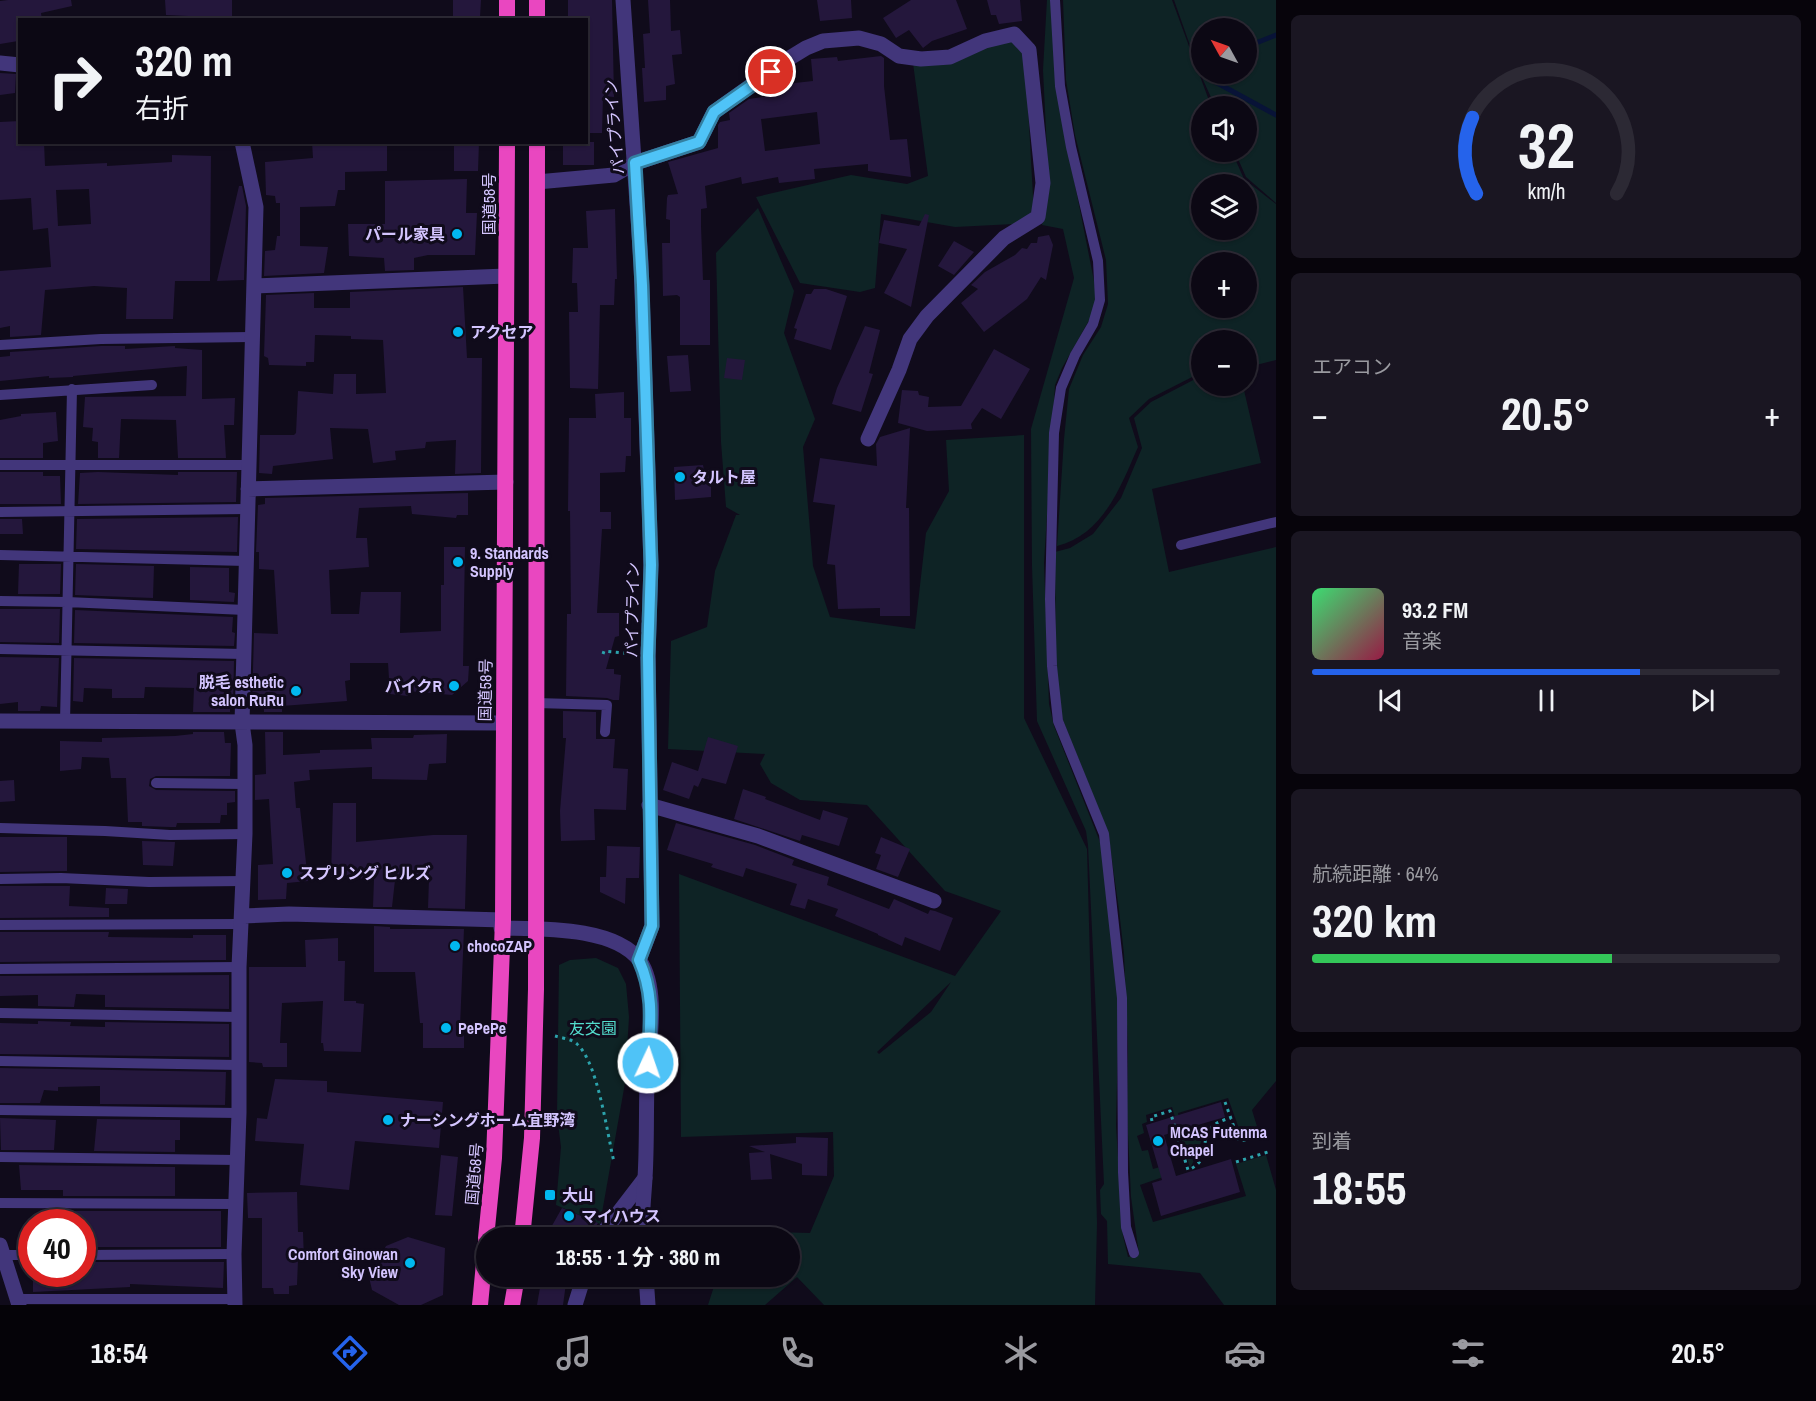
<!DOCTYPE html>
<html lang="ja">
<meta charset="utf-8">
<style>
body{margin:0;font-family:"Archivo Narrow","Noto Sans JP",sans-serif;background:#1a1622;color:#f1f3f6;height:100vh;display:flex;flex-direction:column;font-size:22px;white-space:nowrap}
*{box-sizing:border-box;margin:0}
p{font-size:20px;color:#9a9aa0}
.icon{flex:none;width:33px;height:33px;fill:none;stroke:currentColor;stroke-width:2;stroke-linecap:round;stroke-linejoin:round}
.map{position:relative;flex:1;overflow:hidden}
.panel{display:flex;flex-direction:column;gap:15px;padding:15px;background:#07040b;width:540px}
.panel>*{flex:none}
.guide{position:absolute;left:18px;top:18px;width:570px;height:126px;border-radius:0px;box-shadow:0 2px 4px #0004,0 0 0 2px #2c2934;background:#0c0814;color:#f1f3f6;overflow:hidden}
.needle{width:39px;rotate:310deg}
.fabs{position:absolute;left:1191px;top:18px;display:grid;gap:12px}
.fabs a{display:grid;place-items:center;width:66px;height:66px;border-radius:50%;background:#0c0814;box-shadow:0 2px 4px #0004,0 0 0 2px #2c2934;font-size:30px}
.speed{position:absolute;left:18px;top:1209px;display:flex;gap:12px;font-size:30px;font-weight:700;text-align:center}
.speed>*{display:grid;place-content:center;width:78px;height:78px;border-radius:50%;background:#0c0814;box-shadow:0 2px 4px #0004,0 0 0 2px #2c2934;line-height:1}
.speed .limit{border:9px solid #d22;background:#fff;color:#111}
.pin{position:absolute;display:grid;place-items:center;width:51px;height:51px;color:#fff;margin:-26px;border:3px solid #fff;border-radius:50%;box-shadow:0 2px 6px #0007}
.me{position:absolute;width:66px;margin:-33px;rotate:3deg;stroke-linejoin:round;filter:drop-shadow(0 0 4px #0008)}
.turn{display:flex;align-items:center;gap:21px;height:126px;padding:0 18px;font-size:27px}
.turn .icon{width:78px;height:78px;stroke-width:2.5}
.turn b{display:block;font-size:42px;line-height:51px}
.big{font-size:45px;font-weight:700;line-height:1.1}
.panel .tile{flex:1;display:flex;flex-direction:column;justify-content:center;gap:9px;min-width:0;padding:0 21px;border-radius:9px;background:#1a1622}
.panel .dial{align-items:center;gap:0}
.dial svg{height:156px;overflow:visible;fill:none;stroke:#2c2934;stroke-width:7;stroke-linecap:round;text-anchor:middle}
.dial text{fill:#f1f3f6;stroke:none}
.song{display:flex;align-items:center;gap:18px}
.cover{width:72px;height:72px;border-radius:9px;background:linear-gradient(135deg,hsl(140 70% 55%),hsl(340 70% 35%))}
.played{height:6px;border-radius:3px;background:linear-gradient(90deg,#2563eb 70%,#2c2934 70%)}
.keys{display:flex;justify-content:space-around;direction:ltr}
.heat{display:flex;justify-content:space-between;align-items:center;font-size:33px;direction:ltr}
.charge{height:9px;border-radius:4px;background:linear-gradient(90deg,#34c759 64%,#2c2934 0)}
.trip{position:absolute;left:476px;top:1227px;width:324px;height:60px;border-radius:30px;background:#0c0814;box-shadow:0 2px 4px #0004,0 0 0 2px #2c2934;font-weight:700;line-height:60px;text-align:center}
.tabs{display:flex;height:96px;justify-content:space-around;align-items:center;background:#050308;color:#9a9aa0}
.tabs .icon{width:42px;height:42px}
.tabs .active{color:#2563eb}
.tabs b{font-size:27px;color:#f1f3f6}
main{display:flex;flex:1;min-height:0}
.map>svg:first-child{display:block}
.green{fill:#0e2325;fill-rule:evenodd}
.lines{fill:none;stroke-linecap:round;stroke-linejoin:round}
.stream{stroke:#081337;stroke-width:5}
.building{fill:#24173c;fill-rule:evenodd}
.path{stroke:#2ca3ac;stroke-width:3;stroke-dasharray:3 4.5;stroke-linecap:butt}
.service{stroke:#42367b;stroke-width:10}
.minor{stroke:#42367b;stroke-width:15}
.tertiary{stroke:#42367b;stroke-width:15}
.trunk{stroke:#e947c0;stroke-width:16}
.route-casing{stroke:#337fa1;stroke-width:15}
.route{stroke:#4fc3f7;stroke-width:10}
.poi-dot{fill:#01b8ef;stroke:#100b1b;stroke-width:2}
.labels{text-anchor:middle;dominant-baseline:central;stroke-width:6;stroke-linejoin:round;paint-order:stroke}
.street-label{font-size:16px;fill:#d4c5ff;stroke:#100b1b}
.poi-label{font-size:16px;font-weight:bold;fill:#d4c5ff;stroke:#100b1b;text-anchor:start}
.park-label{font-size:16px;fill:#53ddcd;stroke:#100b1b}
</style>
<main>
<div class="map">
<svg width="1276" height="1305" viewBox="0 0 1276 1305">
<rect width="100%" height="100%" fill="#100b1b"/>
<path class="green" d="M1047,0H1052L1062,119L1096,291V308L1062,368L1055,385L1044,563L1049,704L1054,726L1102,847L1119,996L1116,1126L1123,1236L1128,1257L1139,1254L1131,1197L1127,1113L1128,1048L1124,954L1119,910L1108,832L1062,718L1056,680L1055,552L1070,548L1093,534L1121,498L1142,448L1134,418L1151,402L1201,376L1202,386H1243L1261,463L1152,489L1169,572L1276,547V1081L1252,1110L1259,1133L1242,1137L1228,1098L1178,1113L1184,1136L1205,1129L1197,1155L1190,1168L1172,1107L1146,1115L1147,1122L1142,1124L1144,1133L1137,1136L1142,1151L1148,1150L1153,1169L1160,1167L1163,1177L1140,1185L1153,1222L1246,1196L1236,1164L1266,1155L1276,1190V1305H1224L1200,1273L1108,1264L1107,1221L1101,1214L1100,1190L1104,1184L1088,845L1086,831L1037,721L1032,566L1031,429L1074,278L1063,229L1042,225L1049,191L1043,70Z
M1063,0H1172L1211,106H1202V152H1232L1244,179L1276,204V360L1256,365L1247,363L1246,340H1202L1201,365L1198,374L1149,399L1129,418L1138,447C1121,486 1103,535 1057,546L1064,439L1069,389L1083,355L1101,327L1108,304L1106,260L1075,135L1066,80ZM1246,184V230H1202V184ZM1246,262V308H1202V262Z
M1174,0H1276V203L1246,177L1235,152H1246V106H1215L1199,71ZM1246,28V74H1202V28Z
M1012,38L1025,52L1034,214L1014,224L955,227L881,214L875,288L860,292L800,283L756,197L851,175L907,184L928,176L913,63Z
M758,208L794,291L784,333L815,419L803,447L813,566L830,617L915,629L926,533L949,491L946,440L1024,435V718L1087,849L1097,1223L1095,1305H824L797,1277L765,1305H708L717,1277L789,1276V1238L729,1237L731,1231L810,1233L834,1176L833,1132L681,1137L679,874L955,976L1001,911L945,891L867,805L800,800L771,783L760,764L765,754L668,749L671,641L707,627L715,571L736,515H740L726,507L721,442L716,253ZM951,982L931,1012L879,1054L877,1052Z
M596,958L618,968L626,984L629,1017L625,1083L600,1224L556,1205L561,1147L557,1116L559,965L570,960Z"/>
<g class="lines">
<path class="stream" d="M1246,47L1276,35
M1210,79L1276,115"/>
</g>
<path class="building" d="M8,0H71L72,6L41,13L42,20H20V33H16L18,41L0,44V1Z
M165,0H232V18L166,15Z
M453,0H481L480,17H453Z
M568,0H612L614,97L603,96L602,133H586V20H568Z
M648,0H670L671,31L680,30L682,54L672,55L675,84L666,86V100L644,102L642,68H645L643,34L650,33Z
M817,0H851L852,18L820,21Z
M911,0H956L967,29L932,41L923,48L909,30L896,38L883,18Z
M987,0H1020L1022,21L999,24L996,15H991Z
M881,56L884,58V86L890,140L907,139L911,177L868,171V164L814,169L815,179L779,183L778,177L742,184L741,177L705,186L707,208L701,209V226L703,280H710V345H680V297L677,295L663,296L662,243H670V220L666,219L667,198L668,195L678,194L668,162L718,148V125L720,122L730,120L729,113L749,99L768,96L767,86L813,81L811,59L837,57L838,61ZM817,112L820,144L765,151L761,119Z
M0,73L16,74L15,93L0,95Z
M20,121V142H44L45,166L107,163V166L172,162V155L211,156L210,281H175L173,319H126L127,288L94,286L45,290L41,335L10,337V326L0,328V271L51,267L48,228L33,230L31,198L0,200V122ZM89,189L91,224L58,226L56,190Z
M312,142H387V171L345,172V190H338L335,206L300,207V246L328,247L324,273L264,276L265,251L275,250L277,236H280V203H276L275,196L266,195L265,162L313,158Z
M454,142H479L478,171H454Z
M563,142H594V165H563Z
M467,179L466,213H477L475,255H428L414,258V270L385,271L384,258L349,256L348,224H385V181Z
M239,186H242L246,206L244,280L217,281Z
M615,209L617,279H615L614,305H600L598,389L570,388L569,312H578L577,283H572L573,248H588L586,211Z
M925,214L929,215L911,307L884,293L907,249L879,243L884,220L919,226Z
M1049,235L1053,245L1046,280L1041,277L1027,299L984,332L961,303L978,289L971,285L985,272L1015,255L1022,248L1027,249L1031,243H1037L1038,237Z
M954,241L974,252L954,275L938,266Z
M463,287L467,358H482L481,473L455,474L456,440L426,442L425,448L395,451L396,460L373,463L368,429L330,428L333,459L273,466L272,474L259,473L260,435H294L296,433L298,391L333,394L334,374H356V394L386,393L383,340L351,339V336L315,335L314,362H306V366L269,365L268,358L264,356L266,295L314,293V308H350V292Z
M814,289H826L847,296L831,350L794,339L797,329L794,328L806,294H811Z
M865,326L880,330L869,373L873,374L861,412L832,404L837,388Z
M101,346H125V349L175,346V348L202,350V399L235,398L234,425H224L226,458H178L176,420L121,419L119,458H98V442L92,441L93,428L83,427L85,397L186,396L187,366L73,376V377L49,378V376L0,381V357L10,356V352Z
M994,349L1030,369L1001,419L982,408L971,424L972,429L927,431L898,423L902,390L918,391L919,395L929,397L928,407L961,406Z
M688,355L691,391L670,392L667,356Z
M727,358L745,360L742,380L724,378Z
M624,392V418H631V456H626L625,472L600,473V512H611V529H602L597,613H619V636L615,637L606,669H614V674L621,675L619,700H613L607,698L566,696L567,614H571L570,511H568L569,418H596L595,394Z
M56,412L58,441L43,443V458H0V420L21,416V414Z
M910,428L906,508H909L910,616H880V608L838,609L835,565L827,564L835,505L813,502L820,458L877,466L876,444L880,437Z
M703,465L704,470H711V497L675,500L674,467Z
M0,472H43V476H60L61,504H0Z
M98,472L178,475V472H237L236,502L78,504L80,473Z
M468,493V515H457L456,518L412,514L411,506L359,508L356,538H367L369,567L329,570L331,614H359L361,592H401L400,633L441,631V585H444V547H465L463,666H469L468,681L452,695L408,691V696L390,694L388,663H350V680L345,681L347,701L282,706V712H264V706H252L254,633L278,634L274,570L259,569V552H256L258,505L265,504V498Z
M238,517L237,552L76,549L77,519Z
M0,519H22L23,534H0Z
M19,564H61L60,594H18Z
M76,564L154,566L153,598L75,595Z
M190,567L229,568V592L235,593L234,602L190,600Z
M0,609H60L59,643L0,642Z
M75,610L233,617L232,632L235,633L234,646L74,643Z
M0,657L59,658L57,707L41,706L40,711H18V702L0,704Z
M74,658L234,661L233,706H230V712H193L194,688L145,687L144,698H112V689L84,688L83,702L73,701Z
M563,711L596,712V739H615L613,768L628,769L626,810L594,809L595,840L561,841L560,811L566,738H563Z
M193,732H224L225,743H231L230,776H156L150,779L149,786L156,790L235,791V802L227,803V815H221L220,823H177L176,827H170L142,826V822H128L126,778H111L109,758L82,757L81,769L60,771V741L102,742V738L175,736L193,734Z
M265,732H283V755L320,753V750L372,749L371,738H413L414,735L447,734L446,763L429,764L427,780L372,779V767L309,770L310,780L294,782L296,808H300L308,881L287,883L286,899L258,900V865L273,864L269,799L255,800V775L266,774Z
M708,737L738,746L726,784L702,778L698,787L694,785L689,799L663,790L672,762L698,771Z
M14,780L15,801L0,802V781Z
M743,789L766,797L765,799L820,820L823,810L848,818L839,846L802,835L800,841L734,819Z
M333,803H356V842L433,835H467L465,909L428,908L429,879L395,880L392,907H373L374,879L331,877Z
M676,823L755,845L794,860L792,865L829,877L827,885L889,909L894,899L928,914L930,910L935,911L953,918L940,951L905,937L902,946L878,935V934L835,916L838,909L808,899L805,909L790,905L797,884L746,868L743,877L711,867L713,864L667,850Z
M0,837H67V871L0,872Z
M881,837L910,849L898,877L876,869L881,855L875,853Z
M142,841L175,842L173,866L143,865Z
M607,846L640,847L639,878H626L625,904L600,892V877H606Z
M0,886H70L69,906L109,908V917L0,918Z
M106,888L128,889L127,904H105Z
M374,926L390,927V929H464L460,1027H464V1048H423V1023H420L415,972H374Z
M0,932H109L108,937L193,938V935H226V960L0,962Z
M338,938V961H345L344,1001H356V1003L364,1004L361,1052L324,1051L323,1043H321L323,1001L282,1003L280,1043H287V1067H263L262,1063L249,1062V967H306L305,940Z
M229,975V1009L105,1007V995L76,994L74,1007L38,1006V995L0,996V976Z
M38,1021L71,1022L70,1026L105,1027V1022L229,1024V1057L0,1054V1023L38,1024Z
M0,1068L226,1072L225,1105L100,1104V1086L58,1087V1091L44,1090L40,1103H0Z
M275,1079L327,1081V1092L443,1102L439,1148L355,1141L349,1190L300,1185L304,1144L255,1141L257,1118L267,1119Z
M1221,1102L1225,1117L1164,1135L1176,1176L1231,1159L1240,1192L1161,1216L1152,1183L1162,1180L1146,1125Z
M0,1118L56,1120L54,1150H1Z
M97,1119L180,1120V1140H175V1152L94,1151Z
M796,1137L828,1138L827,1176L802,1175V1164L770,1154L772,1179L751,1180L749,1153L765,1152L749,1146L796,1143Z
M441,1155L458,1157L452,1216L435,1215Z
M19,1165L175,1167V1196H63V1190H21Z
M297,1192L298,1232H303L304,1260H298L297,1285L289,1286V1294H274L273,1288H262V1218H248L247,1193Z
M562,1208L598,1223L589,1238H545Z
M62,1211H221V1247H82V1222H62Z
M408,1237L445,1248L443,1295L421,1305H399L372,1290L369,1277L386,1246Z
M82,1262H224L223,1288L130,1284V1287L33,1292V1274H82Z
M542,1276H567L563,1305H537Z"/>
<g class="lines">
<path class="path" d="M603,654L604,651L632,654
M555,1036C562,1038 572,1039 577,1044C598,1063 607,1133 614,1162
M1225,1102L1239,1141L1263,1136
M1152,1121L1151,1117L1170,1111L1188,1170C1214,1160 1196,1135 1217,1123C1221,1121 1226,1119 1231,1118
M1236,1162L1268,1152"/>
<path class="service" d="M1055,0L1060,86L1071,147L1098,261L1100,300L1093,324L1075,355L1061,388L1054,433L1050,599L1052,666L1058,721L1104,834L1122,998L1123,1172L1126,1227L1134,1253
M0,345L101,339L251,337
M0,395L152,385
M0,465H248
M0,512L247,509
M1181,545L1276,522
M0,555L246,561
M0,601L67,602L245,610
M0,649L244,654
M536,703L607,705L605,732
M65,722L72,389
M156,783L245,784
M0,828L105,831L170,835L245,834
M0,879L61,878L149,882L244,881
M0,925L241,924
M0,969L239,967
M0,1013L239,1017
M0,1061L238,1065
M0,1110L239,1113
M0,1157L237,1160
M0,1203L236,1204
M3,1255H32
M82,1255L234,1254
M17,1299H235"/>
<path class="minor" d="M623,0L641,262L647,444L651,565L648,655L652,926L639,960
M0,63L20,65
M537,182L614,175L635,163L699,142L714,112L788,59L806,48L823,41L859,38L881,44L899,56L921,59L950,57L985,41L1014,34L1029,50L1043,183L1038,217L1004,238L927,316L910,339L899,370L868,439
M254,286L506,276
M248,489L506,482
M0,721L503,723
M649,805L758,836L934,901
M242,916L289,914L503,920
M599,1238L645,1178
M0,1245L19,1305
M235,1305L234,1254L239,1113V967L245,834V745L242,723L256,207L242,142
M575,1305L584,1276"/>
<path class="tertiary" d="M501,928C539,929 615,926 640,961C660,990 648,1048 647,1082C646,1114 647,1146 645,1178C644,1198 641,1218 643,1238
M646,1276L648,1305"/>
<path class="trunk" d="M507,20V0
M537,20V0
M486,1238L494,1158L503,920L507,142
M522,1238L532,1138L536,989L537,142
M480,1305L486,1242
M512,1305L517,1276"/>
</g>
<g class="lines">
<g class="route-casing">
<path id="route" d="M648,1063C650,1025 655,996 639,960L652,926L648,656L651,565L642,285L635,163L699,142L714,112L771,72"/>
</g>
<use href="#route" class="route"/>
</g>
<g class="poi-dot">
<circle cx="457" cy="234" r="6"/>
<circle cx="458" cy="332" r="6"/>
<circle cx="680" cy="477" r="6"/>
<circle cx="458" cy="562" r="6"/>
<circle cx="454" cy="686" r="6"/>
<circle cx="296" cy="691" r="6"/>
<circle cx="287" cy="873" r="6"/>
<circle cx="455" cy="946" r="6"/>
<circle cx="446" cy="1028" r="6"/>
<circle cx="388" cy="1120" r="6"/>
<circle cx="1158" cy="1141" r="6"/>
<rect x="544" y="1189" width="12" height="12" rx="3"/>
<circle cx="569" cy="1216" r="6"/>
<circle cx="410" cy="1263" r="6"/>
</g>
<g class="labels">
<g class="street-label">
<text transform="translate(614 127) rotate(-95)">パイプライン</text>
<text transform="translate(489 204) rotate(-90)">国道58号</text>
<text transform="translate(632 610) rotate(-89)">パイプライン</text>
<text transform="translate(485 690) rotate(-89)">国道58号</text>
<text transform="translate(474 1174) rotate(-85)">国道58号</text>
</g>
<g class="poi-label">
<text x="445" y="234" text-anchor="end">パール家具</text>
<text x="470" y="332">アクセア</text>
<text x="692" y="477">タルト屋</text>
<text x="470" y="553">9. Standards<tspan x="470" dy="18">Supply</tspan></text>
<text x="284" y="682" text-anchor="end">脱毛 esthetic<tspan x="284" dy="18">salon RuRu</tspan></text>
<text x="442" y="686" text-anchor="end">バイクR</text>
<text x="299" y="873">スプリング ヒルズ</text>
<text x="467" y="946">chocoZAP</text>
<text x="458" y="1028">PePePe</text>
<text x="400" y="1120">ナーシングホーム宜野湾</text>
<text x="1170" y="1132">MCAS Futenma<tspan x="1170" dy="18">Chapel</tspan></text>
<text x="562" y="1195">大山</text>
<text x="581" y="1216">マイハウス</text>
<text x="398" y="1254" text-anchor="end">Comfort Ginowan<tspan x="398" dy="18">Sky View</tspan></text>
</g>
<g class="park-label">
<text x="593" y="1028">友交園</text>
</g>
</g>
</svg>
<div class="fabs">
<a><svg class="needle" viewBox="-14 -14 28 28"><path d="M0-13l5 13h-10z" fill="#e53935"/><path d="M0 13l5-13h-10z" fill="#9a9aa0"/></svg></a>
<a><svg class="icon" aria-label="sound" viewBox="0 0 24 24"><path d="M4 9h4l5-4v14l-5-4H4zM17 9q2 3 0 6"/></svg></a>
<a><svg class="icon" aria-label="layers" viewBox="0 0 24 24"><path d="M12 4l9 5-9 5-9-5zM3 14l9 5 9-5"/></svg></a>
<a>+</a>
<a>−</a>
</div>
<div class="speed"><div class="limit">40</div></div>
<div class="pin" style="left:771px;top:72px;background:#d93025"><svg class="icon" aria-label="arrive" viewBox="0 0 24 24"><path d="M6 21V4h12l-3 4 3 4H6"/></svg></div>
<svg class="me" style="left:648px;top:1063px" viewBox="-20 -20 40 40"><circle r="17" fill="#4fc3f7" stroke="#fff" stroke-width="3"/><path d="M0-11L8 9 0 5-8 9z" fill="#fff"/></svg>
<div class="trip">18:55 · 1 分 · 380 m</div>
<div class="guide">
<div class="turn"><svg class="icon" aria-label="right" viewBox="0 0 24 24"><path d="M7 20v-9h11M14 6l5 5-5 5"/></svg><div><b>320 m</b>右折</div></div>
</div>
</div>
<section class="panel">
<div class="tile dial"><svg viewBox="0 0 100 80">
<path d="M14 69A42 42 0 1 1 86 69"/>
<path d="M14 69A42 42 0 0 1 12 30" stroke="#2563eb"/>
<text x="50" y="56" font-size="32" font-weight="700">32</text>
<text x="50" y="72" font-size="11">km/h</text>
</svg></div>
<div class="tile"><p>エアコン</p>
<div class="heat"><a>−</a><b class="big">20.5°</b><a>+</a></div>
</div>
<div class="tile">
<div class="song"><i class="cover"></i><div><b>93.2 FM</b><p>音楽</p></div></div>
<div class="played"></div>
<div class="keys"><svg class="icon" aria-label="previous" viewBox="0 0 24 24"><path d="M18 5L8 12l10 7zM5 5v14"/></svg><svg class="icon" aria-label="pause" viewBox="0 0 24 24"><path d="M8 5v14M16 5v14"/></svg><svg class="icon" aria-label="next" viewBox="0 0 24 24"><path d="M6 5l10 7-10 7zM19 5v14"/></svg></div>
</div>
<div class="tile"><p>航続距離 · 64%</p><b class="big">320 km</b><div class="charge"></div></div>
<div class="tile"><p>到着</p><b class="big">18:55</b></div>
</section>
</main>
<nav class="tabs">
<b>18:54</b>
<svg class="icon active" aria-label="directions" viewBox="0 0 24 24"><path d="M12 3l9 9-9 9-9-9zM9 14v-3h6M13 9l2 2-2 2"/></svg>
<svg class="icon" aria-label="music" viewBox="0 0 24 24"><path d="M9 18V5l10-2v13"/><circle cx="6" cy="18" r="3"/><circle cx="16" cy="16" r="3"/></svg>
<svg class="icon" aria-label="phone" viewBox="0 0 24 24"><path d="M5 4h4l2 5-3 2q2 4 5 5l2-3 5 2v4C11 20 4 13 5 4z"/></svg>
<svg class="icon" aria-label="climate" viewBox="0 0 24 24"><path d="M12 3v18M4 7l16 10M4 17L20 7"/></svg>
<svg class="icon" aria-label="car" viewBox="0 0 24 24"><path d="M5 17H2v-5l4-1 3-4h7l3 4 3 1v5h-3M9 17h6M6 11h13"/><circle cx="7" cy="17" r="2"/><circle cx="17" cy="17" r="2"/></svg>
<svg class="icon" aria-label="filters" viewBox="0 0 24 24"><path d="M4 7h16M4 17h16"/><circle cx="9" cy="7" r="2"/><circle cx="15" cy="17" r="2"/></svg>
<b>20.5°</b>
</nav>
